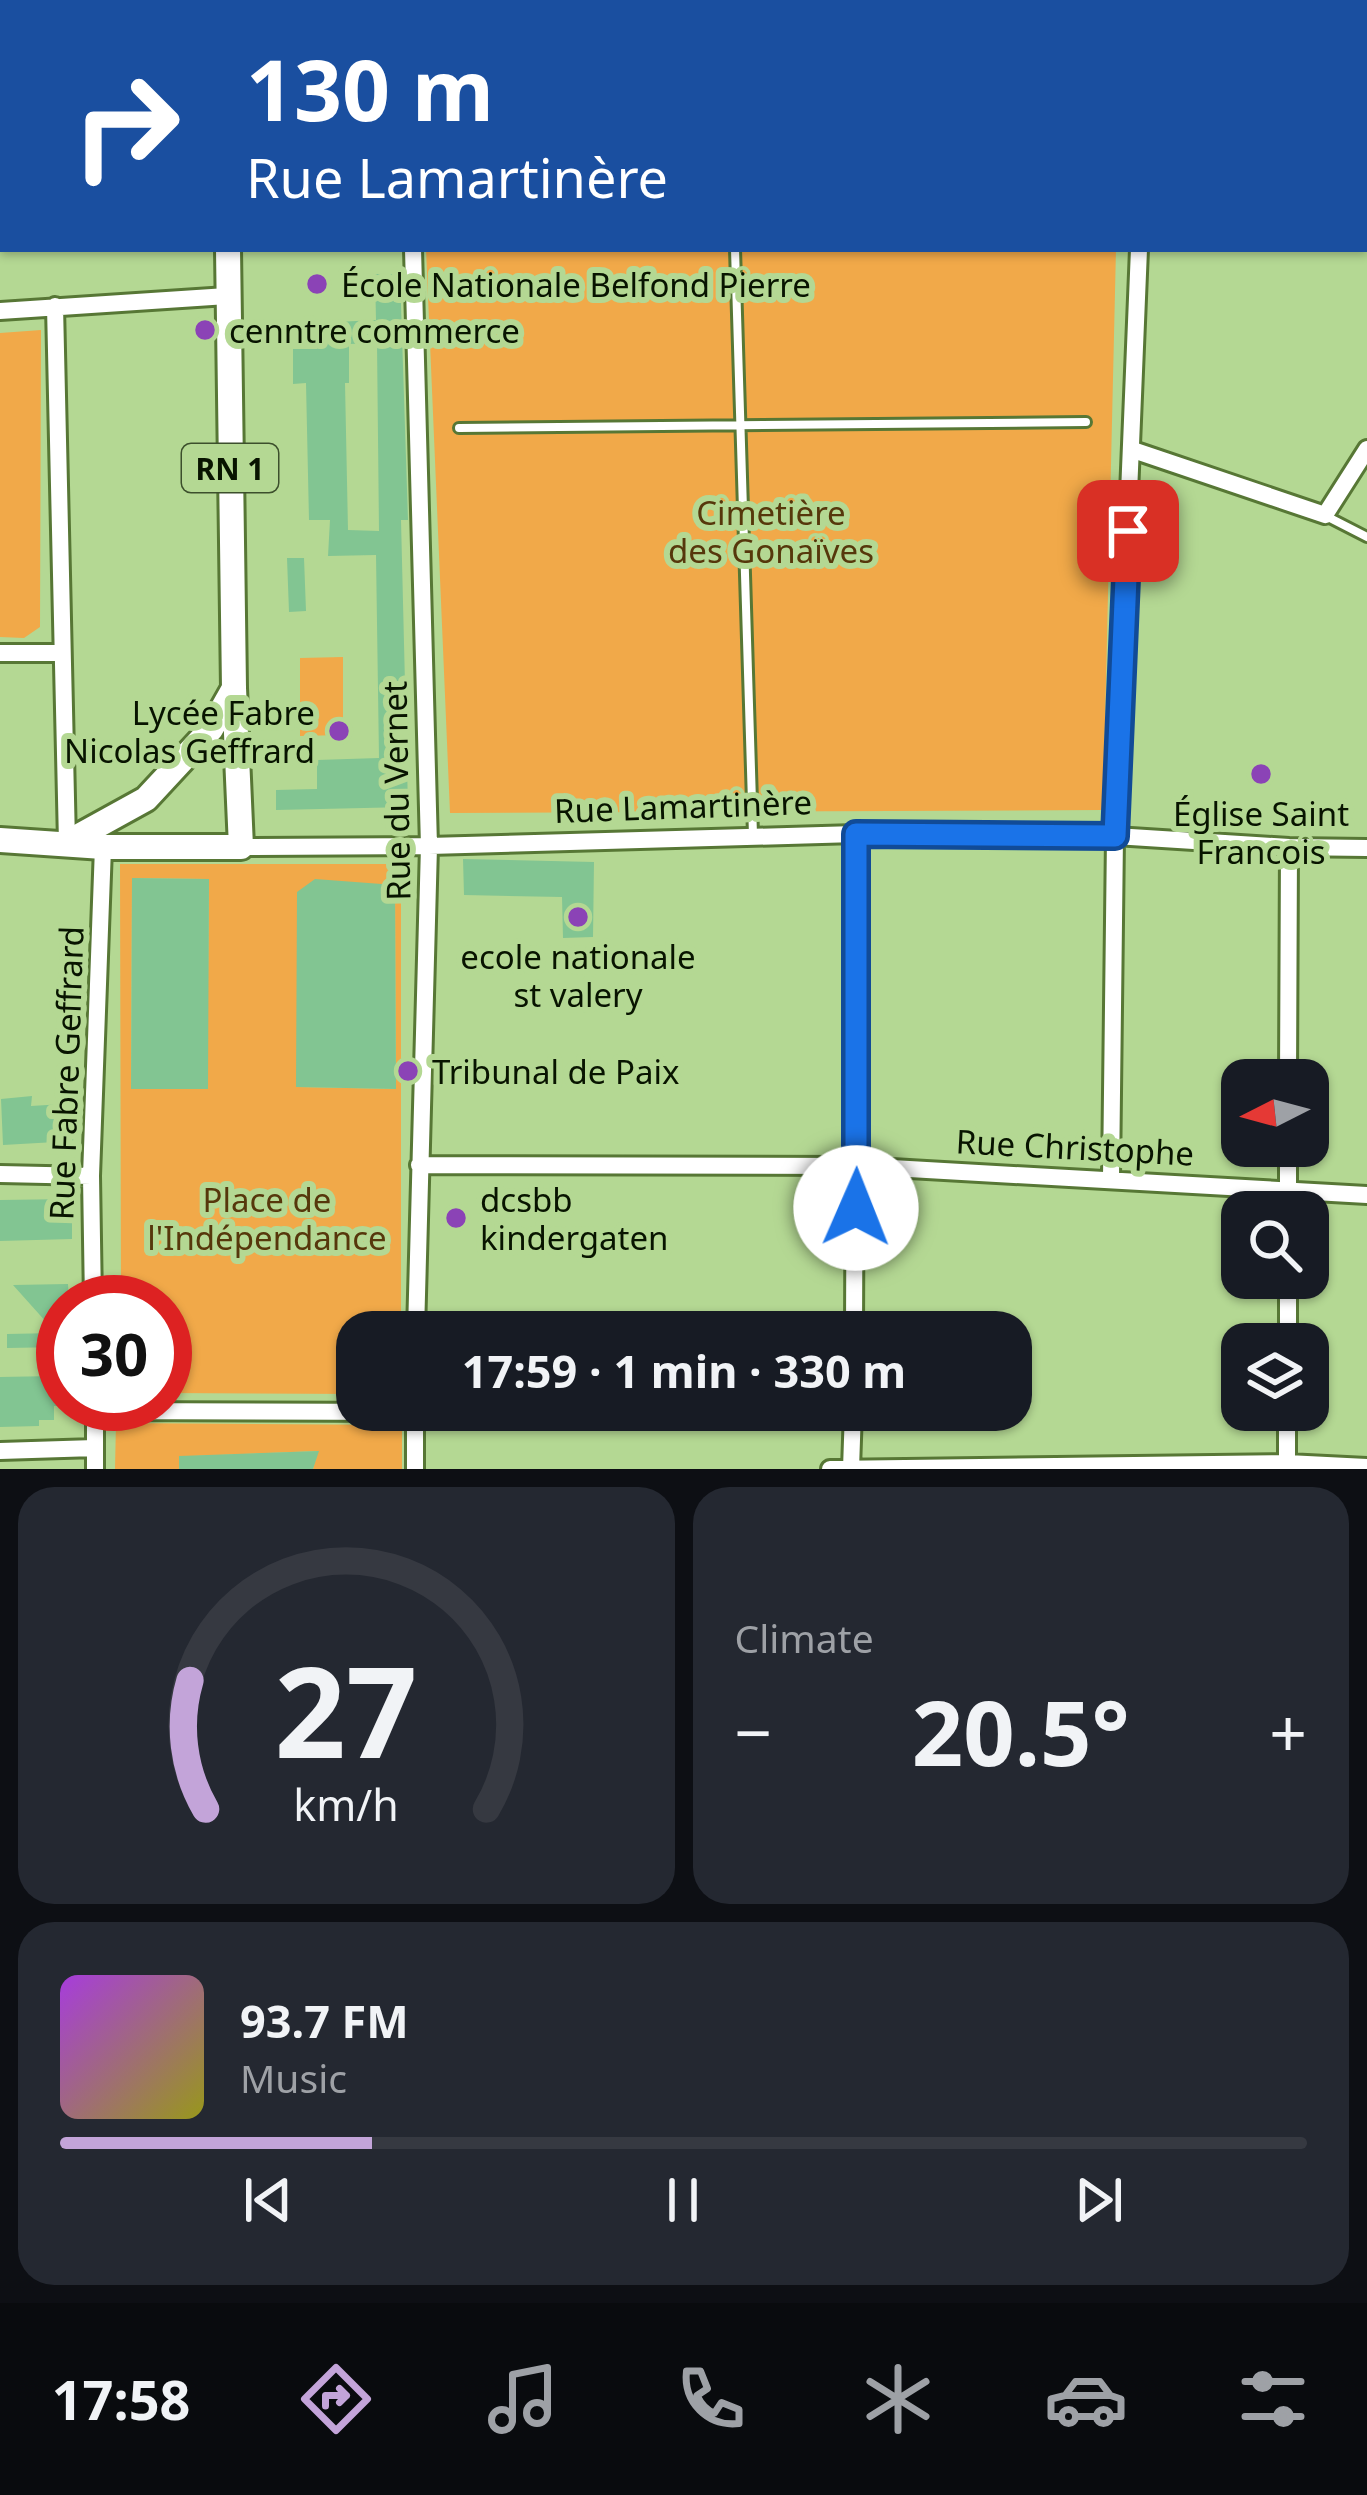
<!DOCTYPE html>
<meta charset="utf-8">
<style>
body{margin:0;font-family:"Noto Sans",sans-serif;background:#242831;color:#f1f3f6;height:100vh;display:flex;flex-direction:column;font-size:45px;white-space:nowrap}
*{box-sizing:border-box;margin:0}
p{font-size:39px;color:#9ea1a6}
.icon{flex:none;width:66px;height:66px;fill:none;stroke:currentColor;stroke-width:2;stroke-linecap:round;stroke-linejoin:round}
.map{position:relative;height:1469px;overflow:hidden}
.drawer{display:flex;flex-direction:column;gap:18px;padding:18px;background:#0d0f14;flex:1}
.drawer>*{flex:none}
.guide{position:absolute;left:0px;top:0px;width:1368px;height:252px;box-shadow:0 3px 9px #0004;background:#1a4fa0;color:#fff;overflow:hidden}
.needle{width:78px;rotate:264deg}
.tools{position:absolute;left:1221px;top:1059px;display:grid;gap:24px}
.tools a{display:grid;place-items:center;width:108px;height:108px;border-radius:24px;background:#171b24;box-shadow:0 3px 9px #0004;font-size:60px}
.speed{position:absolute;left:36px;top:1275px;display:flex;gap:24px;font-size:60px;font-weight:700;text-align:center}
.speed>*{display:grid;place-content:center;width:156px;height:156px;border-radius:50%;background:#171b24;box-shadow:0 3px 9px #0004;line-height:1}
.speed .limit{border:18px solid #d22;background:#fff;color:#111}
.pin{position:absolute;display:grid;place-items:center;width:102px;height:102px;color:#fff;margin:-51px;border-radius:24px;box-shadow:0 6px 18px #0006}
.me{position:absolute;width:132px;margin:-66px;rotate:1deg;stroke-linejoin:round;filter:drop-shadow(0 0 9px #0008)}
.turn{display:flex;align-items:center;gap:42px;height:252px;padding:0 48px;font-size:54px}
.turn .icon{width:156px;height:156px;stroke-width:2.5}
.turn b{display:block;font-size:84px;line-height:102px}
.big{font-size:90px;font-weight:700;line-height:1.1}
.drawer .widget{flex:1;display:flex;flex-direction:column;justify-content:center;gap:18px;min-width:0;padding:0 42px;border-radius:36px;background:#242831}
.drawer .dial{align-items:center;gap:0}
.dial svg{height:312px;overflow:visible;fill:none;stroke:#363941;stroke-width:7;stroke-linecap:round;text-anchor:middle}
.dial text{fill:#f1f3f6;stroke:none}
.song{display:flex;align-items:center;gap:36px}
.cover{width:144px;height:144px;border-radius:18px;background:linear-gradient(135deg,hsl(280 70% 55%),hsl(60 70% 35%))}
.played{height:12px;border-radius:6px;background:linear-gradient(90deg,#c3a4d9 25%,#363941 25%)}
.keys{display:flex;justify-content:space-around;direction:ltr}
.heat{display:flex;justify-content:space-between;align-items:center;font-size:66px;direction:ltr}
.drawer .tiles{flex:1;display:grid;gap:18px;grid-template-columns:1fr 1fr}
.widget:last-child{grid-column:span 2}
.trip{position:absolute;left:336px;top:1311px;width:696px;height:120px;border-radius:36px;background:#171b24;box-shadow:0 3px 9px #0004;font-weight:700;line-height:120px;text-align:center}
.tab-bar{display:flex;height:192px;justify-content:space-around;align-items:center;background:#090b0e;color:#9ea1a6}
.tab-bar .icon{width:84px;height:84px}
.tab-bar .selected{color:#c3a4d9}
.tab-bar b{font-size:54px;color:#f1f3f6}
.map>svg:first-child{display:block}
.green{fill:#f1a949;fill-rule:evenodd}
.building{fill:#82c592;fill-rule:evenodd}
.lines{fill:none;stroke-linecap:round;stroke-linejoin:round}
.lane-casing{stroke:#577735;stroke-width:14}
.street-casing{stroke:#577735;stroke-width:22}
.primary-casing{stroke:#577735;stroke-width:30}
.lane{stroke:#fff;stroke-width:8}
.street{stroke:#fff;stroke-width:16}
.primary{stroke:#fff;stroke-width:24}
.route-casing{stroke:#114b97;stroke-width:30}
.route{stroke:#1a73e8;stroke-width:21}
.poi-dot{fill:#8b43b6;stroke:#b4d893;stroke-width:4.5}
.labels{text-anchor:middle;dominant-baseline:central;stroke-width:12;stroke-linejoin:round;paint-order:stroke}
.shield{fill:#b4d893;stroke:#3c4f2c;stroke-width:3}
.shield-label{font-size:30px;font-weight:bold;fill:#081400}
.poi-label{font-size:33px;fill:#081400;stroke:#b4d893;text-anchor:start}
.park-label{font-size:33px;fill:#56370b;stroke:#b4d893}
.street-label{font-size:33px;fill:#081400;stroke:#b4d893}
</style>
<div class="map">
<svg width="1367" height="1469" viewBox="0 0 1367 1469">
<rect width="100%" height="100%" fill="#b4d893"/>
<path class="green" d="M426,249H1116L1103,810L450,813Z
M41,330L40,627L24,638L0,637V333Z
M343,657V735L300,736V658Z
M120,864H401V1332H357V1394L165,1393V1302H121ZM132,878L209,879L207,1089L131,1088ZM395,886L396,1089L297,1087L298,892Z
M116,1423L402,1425V1469H313L318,1451L193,1456L196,1469H115Z"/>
<path class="building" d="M375,274H400L408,520H401L408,807L276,810V790L317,789V760L379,758L376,555L328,556L330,520H309L306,383L293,384V349H317L316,323L376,320ZM377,343L379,531L348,530L345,383H349V344Z
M287,558H304L306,611L289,612Z
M463,859L594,862L593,937L563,938L562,897L464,895Z
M132,878L209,879L208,1089H131Z
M315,879L395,885L396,1089L296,1087L297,892Z
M32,1096L31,1106L80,1103L73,1141L3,1145L1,1099Z
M72,1199V1239L0,1241V1200Z
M68,1284L69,1302H63V1347L7,1348V1334L56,1333L13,1285Z
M55,1376V1390H62V1406H54V1420H39V1426L0,1427V1377Z
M319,1451L313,1469H179V1456Z"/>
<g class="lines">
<g class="lane-casing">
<path id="lane" d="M735,249L753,835
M459,428L1086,422
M1326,516L1367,537"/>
</g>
<g class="street-casing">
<path id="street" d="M783,3V0
M1156,3L1157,0
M1365,21H1367
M1365,58L1367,41
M0,143L3,142
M1365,218H1367
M413,249L429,846L416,1332
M55,306L67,843
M0,311L227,296
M1133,450L1325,515L1367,449
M0,653H62
M241,847L429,846L856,834L1115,836L1289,847L1367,848
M1288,1080L1289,847
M419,1165L857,1166L1367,1195
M0,1174L91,1176
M1111,1178L1115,836L1139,249
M1288,1212V1146
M93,1302L91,1176L103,847
M854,1332L856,834
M1288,1344V1278
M415,1410V1469
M95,1411L415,1412
M0,1451L95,1448
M95,1469V1405
M830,1469L1287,1463L1367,1467
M851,1469L853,1410
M1287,1469V1410"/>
</g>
<g class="primary-casing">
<path id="primary" d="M231,0V3
M0,840L103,847H241L234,688L228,249
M68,842L146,799L211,729L233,690"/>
</g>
<use href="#lane" class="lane"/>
<use href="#street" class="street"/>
<use href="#primary" class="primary"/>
</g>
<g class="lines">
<g class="route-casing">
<path id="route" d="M856,1208V834L1115,836L1128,531"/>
</g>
<use href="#route" class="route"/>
</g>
<g class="poi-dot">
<circle cx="317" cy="284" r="12"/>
<circle cx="205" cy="330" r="12"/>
<circle cx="339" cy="731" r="12"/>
<circle cx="1261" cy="774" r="12"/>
<circle cx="578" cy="917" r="12"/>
<circle cx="408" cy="1071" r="12"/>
<circle cx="456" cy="1218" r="12"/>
</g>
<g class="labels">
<rect class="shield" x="182" y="444" width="96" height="48" rx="9"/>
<g class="shield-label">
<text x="230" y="468">RN 1</text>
</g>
<g class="poi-label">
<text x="341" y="284">École Nationale Belfond Pierre</text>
<text x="229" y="330">cenntre commerce</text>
<text x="315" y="712" text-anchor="end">Lycée Fabre<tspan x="315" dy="38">Nicolas Geffrard</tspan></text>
<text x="1261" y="813" text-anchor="middle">Église Saint<tspan x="1261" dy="38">Francois</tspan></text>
<text x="578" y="956" text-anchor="middle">ecole nationale<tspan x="578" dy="38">st valery</tspan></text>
<text x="432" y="1071">Tribunal de Paix</text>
<text x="480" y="1199">dcsbb<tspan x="480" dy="38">kindergaten</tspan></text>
</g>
<g class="park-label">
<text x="771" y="512">Cimetière<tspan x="771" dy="38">des Gonaïves</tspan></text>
<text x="267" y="1199">Place de<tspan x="267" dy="38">l'Indépendance</tspan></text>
</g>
<g class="street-label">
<text transform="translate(396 791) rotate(-91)">Rue du Vernet</text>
<text transform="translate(683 806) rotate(-2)">Rue Lamartinère</text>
<text transform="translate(66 1073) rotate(-88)">Rue Fabre Geffrard</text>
<text transform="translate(1075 1147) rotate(3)">Rue Christophe</text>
</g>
</g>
</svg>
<div class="tools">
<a><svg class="needle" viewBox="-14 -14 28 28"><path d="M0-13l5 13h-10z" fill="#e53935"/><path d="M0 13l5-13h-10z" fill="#9ea1a6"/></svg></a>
<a><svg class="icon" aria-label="search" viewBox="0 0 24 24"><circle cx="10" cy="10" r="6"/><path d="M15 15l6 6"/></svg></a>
<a><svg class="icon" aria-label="layers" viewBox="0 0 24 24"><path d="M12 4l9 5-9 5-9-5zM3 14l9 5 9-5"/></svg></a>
</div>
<div class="speed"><div class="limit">30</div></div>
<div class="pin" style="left:1128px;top:531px;background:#d93025"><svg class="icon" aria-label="arrive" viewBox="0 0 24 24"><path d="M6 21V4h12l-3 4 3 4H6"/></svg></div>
<svg class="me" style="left:856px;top:1208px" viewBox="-20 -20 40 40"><circle r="19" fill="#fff"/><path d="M0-13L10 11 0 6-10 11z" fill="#1a73e8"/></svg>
<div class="trip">17:59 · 1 min · 330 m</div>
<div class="guide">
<div class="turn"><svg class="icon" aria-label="right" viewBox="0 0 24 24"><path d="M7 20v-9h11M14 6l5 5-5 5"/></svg><div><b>130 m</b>Rue Lamartinère</div></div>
</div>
</div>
<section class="drawer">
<div class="tiles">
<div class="widget dial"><svg viewBox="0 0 100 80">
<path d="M14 69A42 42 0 1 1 86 69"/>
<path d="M14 69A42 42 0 0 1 10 36" stroke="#c3a4d9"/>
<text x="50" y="56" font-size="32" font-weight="700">27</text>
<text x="50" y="72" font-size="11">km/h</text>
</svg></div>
<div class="widget"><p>Climate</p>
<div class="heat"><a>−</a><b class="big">20.5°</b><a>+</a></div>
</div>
<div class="widget">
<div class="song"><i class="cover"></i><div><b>93.7 FM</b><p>Music</p></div></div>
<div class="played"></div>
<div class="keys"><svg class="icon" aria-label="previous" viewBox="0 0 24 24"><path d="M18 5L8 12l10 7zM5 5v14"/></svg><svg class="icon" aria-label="pause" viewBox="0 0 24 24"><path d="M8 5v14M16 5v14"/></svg><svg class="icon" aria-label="next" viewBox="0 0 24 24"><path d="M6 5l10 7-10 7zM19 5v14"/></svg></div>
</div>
</div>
</section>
<nav class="tab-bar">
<b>17:58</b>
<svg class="icon selected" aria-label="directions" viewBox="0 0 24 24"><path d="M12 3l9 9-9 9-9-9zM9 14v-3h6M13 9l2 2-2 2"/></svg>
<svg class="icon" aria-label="music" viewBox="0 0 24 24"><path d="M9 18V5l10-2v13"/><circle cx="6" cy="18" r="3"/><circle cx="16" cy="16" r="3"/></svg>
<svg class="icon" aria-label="phone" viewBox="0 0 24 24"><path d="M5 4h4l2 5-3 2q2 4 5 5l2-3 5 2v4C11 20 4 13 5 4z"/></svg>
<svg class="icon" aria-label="climate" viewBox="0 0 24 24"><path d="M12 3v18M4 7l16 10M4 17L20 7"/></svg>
<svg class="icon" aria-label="car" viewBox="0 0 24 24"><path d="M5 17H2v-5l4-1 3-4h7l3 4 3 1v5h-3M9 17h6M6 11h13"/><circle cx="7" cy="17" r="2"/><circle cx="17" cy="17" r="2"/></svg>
<svg class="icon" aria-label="filters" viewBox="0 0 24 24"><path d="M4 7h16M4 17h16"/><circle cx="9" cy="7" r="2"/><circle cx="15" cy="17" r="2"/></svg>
</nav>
